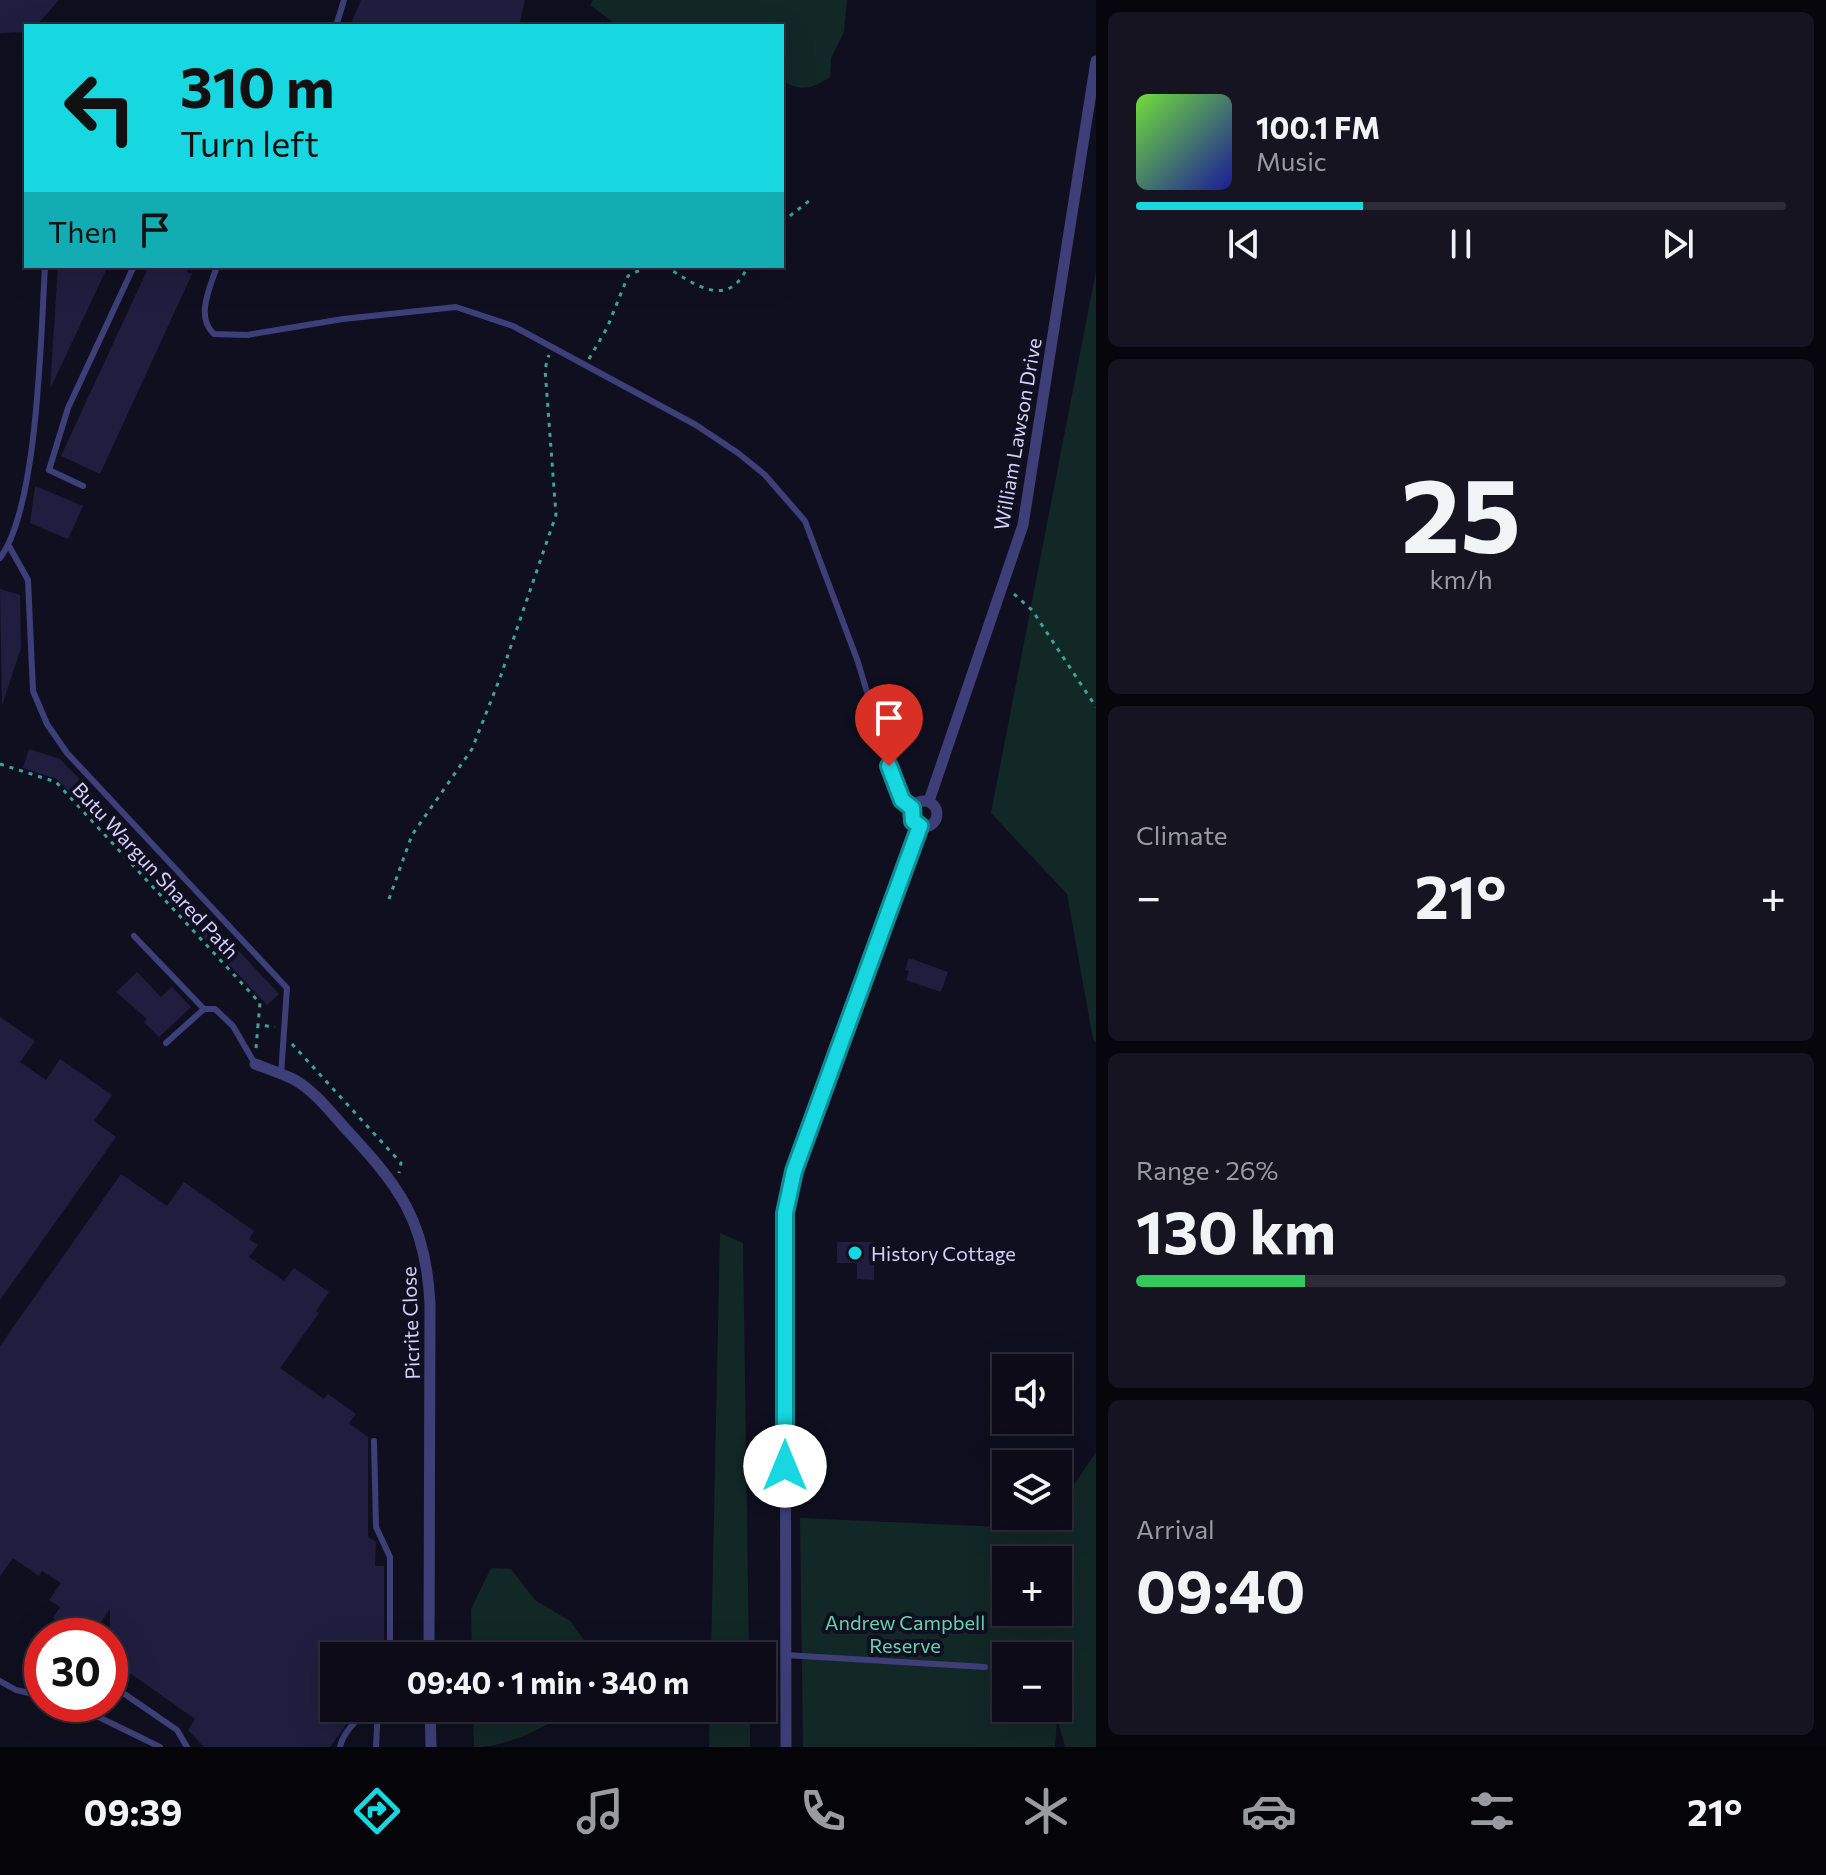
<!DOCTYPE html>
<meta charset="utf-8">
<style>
body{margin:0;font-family:Commissioner,sans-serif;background:#151420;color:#f1f3f6;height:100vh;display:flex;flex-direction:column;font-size:30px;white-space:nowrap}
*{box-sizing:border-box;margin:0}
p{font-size:26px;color:#9a9ba1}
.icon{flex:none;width:44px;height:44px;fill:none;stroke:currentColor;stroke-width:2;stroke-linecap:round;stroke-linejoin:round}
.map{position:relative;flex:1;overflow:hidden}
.side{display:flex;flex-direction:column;gap:12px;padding:12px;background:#07060d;width:730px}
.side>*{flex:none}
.hud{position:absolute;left:24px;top:24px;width:760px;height:244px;border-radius:0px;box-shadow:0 8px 32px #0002,0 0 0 2px #2c2b36;background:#17d7e0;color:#111;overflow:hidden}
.fabs{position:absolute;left:992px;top:1354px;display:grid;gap:16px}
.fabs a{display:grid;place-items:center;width:80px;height:80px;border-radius:0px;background:#0c0b17;box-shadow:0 8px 32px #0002,0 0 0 2px #2c2b36;font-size:40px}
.speed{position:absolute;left:24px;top:1618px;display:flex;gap:16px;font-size:40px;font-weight:700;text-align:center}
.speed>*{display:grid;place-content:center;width:104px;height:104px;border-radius:50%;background:#0c0b17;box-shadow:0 8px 32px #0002,0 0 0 2px #2c2b36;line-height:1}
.speed .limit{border:12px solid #d22;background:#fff;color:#111}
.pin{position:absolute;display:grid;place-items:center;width:68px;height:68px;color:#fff;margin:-82px -34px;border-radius:50% 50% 50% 0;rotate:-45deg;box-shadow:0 0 8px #0007}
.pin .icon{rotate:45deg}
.me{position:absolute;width:88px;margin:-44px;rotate:0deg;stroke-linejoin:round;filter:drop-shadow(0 0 6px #0008)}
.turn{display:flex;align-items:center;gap:28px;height:168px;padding:0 24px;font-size:36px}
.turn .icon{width:104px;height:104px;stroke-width:2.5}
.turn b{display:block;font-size:56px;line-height:68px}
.then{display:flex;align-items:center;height:76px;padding:0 24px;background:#0003;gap:16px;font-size:30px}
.big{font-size:60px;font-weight:700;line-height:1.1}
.side .widget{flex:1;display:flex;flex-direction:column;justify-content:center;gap:12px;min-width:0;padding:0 28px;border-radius:12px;background:#151420}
.side .dial{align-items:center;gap:0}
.dial b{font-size:104px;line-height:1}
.song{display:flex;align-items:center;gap:24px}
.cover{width:96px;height:96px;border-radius:12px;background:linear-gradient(135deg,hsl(100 70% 55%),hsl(240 70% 35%))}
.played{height:8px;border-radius:4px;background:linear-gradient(90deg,#17d7e0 35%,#2c2b36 35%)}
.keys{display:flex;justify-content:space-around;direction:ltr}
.heat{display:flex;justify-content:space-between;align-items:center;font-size:44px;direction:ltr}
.charge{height:12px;border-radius:6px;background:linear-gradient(90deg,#34c759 26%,#2c2b36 0)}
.trip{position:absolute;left:320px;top:1642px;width:456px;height:80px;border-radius:0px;background:#0c0b17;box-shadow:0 8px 32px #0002,0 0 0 2px #2c2b36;font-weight:700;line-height:80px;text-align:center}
.dock{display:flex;height:128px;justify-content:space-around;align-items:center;background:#050409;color:#9a9ba1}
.dock .icon{width:56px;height:56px}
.dock .on{color:#17d7e0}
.dock b{font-size:36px;color:#f1f3f6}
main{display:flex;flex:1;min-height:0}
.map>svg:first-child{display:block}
.green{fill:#122826;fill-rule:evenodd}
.building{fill:#211d3e}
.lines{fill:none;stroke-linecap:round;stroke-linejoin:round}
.path{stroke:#3aa599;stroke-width:3;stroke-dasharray:4 6;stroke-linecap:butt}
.service{stroke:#3e3f79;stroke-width:6}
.minor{stroke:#3e3f79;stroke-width:11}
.route-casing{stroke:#0f8c92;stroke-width:20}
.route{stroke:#17d7e0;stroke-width:14}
.poi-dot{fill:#17d7e0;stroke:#100f1f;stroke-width:3}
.labels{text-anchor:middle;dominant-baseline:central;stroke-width:8;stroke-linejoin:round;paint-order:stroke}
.street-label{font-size:20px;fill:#d3d1fa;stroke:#100f1f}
.poi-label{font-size:20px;fill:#d3d1fa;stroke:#100f1f;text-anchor:start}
.park-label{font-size:20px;fill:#65d2b1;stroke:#100f1f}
</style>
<main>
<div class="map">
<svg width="1096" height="1747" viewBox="0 0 1096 1747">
<rect width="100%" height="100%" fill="#100f1f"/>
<path class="green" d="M593,0H847L844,32L831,58L830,77C813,88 801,93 782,80V26H618L590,5Z
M1096,271V1042L1093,1039L1067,894L991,813Z
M720,1233L743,1243L749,1656H711Z
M1096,1452V1747H1065L1057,1717L1055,1747H803L800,1518L1045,1529L1054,1516H1058V1509ZM1006,1560H1058V1612H1006ZM1006,1656H1058V1708H1006Z
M491,1568L511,1569L535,1600L570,1621L596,1656H472L471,1609Z
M473,1708H576C545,1726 511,1747 474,1747Z
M710,1708H750V1747H709Z"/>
<path class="building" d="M0,0H59L36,26H26V32L0,33Z
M361,0H525L519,26H350Z
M58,266H108L50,389Z
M149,266H189L187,272L192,274L100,474L61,456Z
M35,486L83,506L68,539L30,523Z
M0,589L20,595L21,648L2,706Z
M29,749L60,759L107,808L95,819L57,779L23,768Z
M123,827L192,901L180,912L112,837Z
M209,919L279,994L267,1005L197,930Z
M909,958L948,972L941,992L906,980L909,971L905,970Z
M137,972L161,997L172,987L191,1007L159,1037L144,1022L147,1019L116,992Z
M0,1017L35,1041L20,1062L46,1080L60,1059L112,1095L94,1121L116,1137L0,1300Z
M121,1174L167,1206L184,1182L254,1231L249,1239L258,1245L249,1257L284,1281L294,1268L329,1292L316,1311L319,1313L280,1368L324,1399L328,1394L356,1414L349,1423L368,1437V1537L376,1542L375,1566H384V1656H334V1708H358L330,1747H204L188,1730L195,1719L117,1664L110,1674V1609L91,1636H61L67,1628L53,1618L60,1607L49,1600L61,1583L42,1571L39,1576L13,1558L0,1576V1346Z
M837,1242H874V1280L857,1279V1263H837Z"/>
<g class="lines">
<path class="path" d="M782,222L809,201
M665,266C694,284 728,311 748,266
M589,359L607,328L628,276L648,266
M1014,594L1032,610L1096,707
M0,764L56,782L260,1003L258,1025
M389,899L412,835L472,749L500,678L556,515L545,369L549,355
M292,1044L401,1163L399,1173
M256,1048L258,1025L275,1027"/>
<path class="service" d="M336,26L344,0
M217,266C210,288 195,317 214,334L247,335L343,319L456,307L513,326L696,425L738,453L765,475L805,521L858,662L889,766L902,800L912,808
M83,486L49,470L68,408L134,266
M9,546L28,580L33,691L47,724L67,753L287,988L281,1075
M0,558C38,508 41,333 45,266
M134,936L204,1009H215L233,1026L255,1064
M166,1043L204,1009
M374,1441L376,1527L390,1557V1656
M785,1655L985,1667
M0,1681L16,1690L42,1696
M110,1684L177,1730L187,1747
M72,1704L160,1747
M399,1708L430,1713
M340,1747C343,1732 358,1719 369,1708
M376,1747L378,1708"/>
<path class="minor" d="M911 814a13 13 0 1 1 26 0a13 13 0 1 1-26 0Z
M929,801L1023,525L1096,61
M255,1064C268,1069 283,1074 295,1080C314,1091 329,1110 344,1127C399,1186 426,1220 430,1304L429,1656
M430,1708L431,1747
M786,1747L785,1213L794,1171L920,826"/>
</g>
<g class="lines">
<g class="route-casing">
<path id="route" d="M785,1466V1213L794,1171L920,826L913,821L912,808L902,800L889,766"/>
</g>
<use href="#route" class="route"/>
</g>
<circle class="poi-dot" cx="855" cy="1253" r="8"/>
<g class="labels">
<g class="street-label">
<text transform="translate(1017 434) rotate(-80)">William Lawson Drive</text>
<text transform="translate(156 870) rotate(47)">Butu Wargun Shared Path</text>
<text transform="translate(410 1323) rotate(-92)">Picrite Close</text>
</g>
<g class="poi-label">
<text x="871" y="1253">History Cottage</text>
</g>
<g class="park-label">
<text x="905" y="1622">Andrew Campbell<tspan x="905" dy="23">Reserve</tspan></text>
</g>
</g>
</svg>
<div class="fabs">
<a><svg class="icon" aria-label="sound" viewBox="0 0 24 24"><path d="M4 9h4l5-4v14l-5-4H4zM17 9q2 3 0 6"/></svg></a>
<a><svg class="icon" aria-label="layers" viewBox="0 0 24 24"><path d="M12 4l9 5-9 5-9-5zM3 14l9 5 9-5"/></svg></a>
<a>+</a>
<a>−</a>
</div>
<div class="speed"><div class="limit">30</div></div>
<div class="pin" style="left:889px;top:766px;background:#d93025"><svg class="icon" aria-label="arrive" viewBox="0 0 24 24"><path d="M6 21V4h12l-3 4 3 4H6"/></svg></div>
<svg class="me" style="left:785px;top:1466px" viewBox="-20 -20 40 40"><circle r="19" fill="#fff"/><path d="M0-13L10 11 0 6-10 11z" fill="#17d7e0"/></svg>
<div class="trip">09:40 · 1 min · 340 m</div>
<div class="hud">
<div class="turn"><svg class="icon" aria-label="left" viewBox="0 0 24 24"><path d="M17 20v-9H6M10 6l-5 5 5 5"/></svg><div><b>310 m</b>Turn left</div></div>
<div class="then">Then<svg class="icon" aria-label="arrive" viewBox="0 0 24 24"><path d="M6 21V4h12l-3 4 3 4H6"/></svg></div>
</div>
</div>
<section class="side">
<div class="widget">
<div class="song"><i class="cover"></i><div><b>100.1 FM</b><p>Music</p></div></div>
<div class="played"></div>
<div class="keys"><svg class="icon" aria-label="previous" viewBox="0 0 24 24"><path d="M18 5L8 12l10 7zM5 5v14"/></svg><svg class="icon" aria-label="pause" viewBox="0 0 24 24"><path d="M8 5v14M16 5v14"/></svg><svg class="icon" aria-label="next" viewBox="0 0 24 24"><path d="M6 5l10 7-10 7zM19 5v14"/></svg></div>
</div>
<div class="widget dial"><b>25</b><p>km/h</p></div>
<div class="widget"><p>Climate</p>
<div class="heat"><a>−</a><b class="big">21°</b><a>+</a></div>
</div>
<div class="widget"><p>Range · 26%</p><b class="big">130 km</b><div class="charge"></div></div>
<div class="widget"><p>Arrival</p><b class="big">09:40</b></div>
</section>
</main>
<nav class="dock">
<b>09:39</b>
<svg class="icon on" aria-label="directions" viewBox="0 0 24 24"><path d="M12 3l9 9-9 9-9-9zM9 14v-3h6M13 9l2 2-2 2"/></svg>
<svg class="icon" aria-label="music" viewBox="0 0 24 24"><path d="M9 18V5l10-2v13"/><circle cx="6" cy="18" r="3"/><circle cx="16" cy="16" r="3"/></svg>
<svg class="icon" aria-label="phone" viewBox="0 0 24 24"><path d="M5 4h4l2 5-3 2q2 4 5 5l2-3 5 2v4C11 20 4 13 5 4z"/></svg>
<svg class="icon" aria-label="climate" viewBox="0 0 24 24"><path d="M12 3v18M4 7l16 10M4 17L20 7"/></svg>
<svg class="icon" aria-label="car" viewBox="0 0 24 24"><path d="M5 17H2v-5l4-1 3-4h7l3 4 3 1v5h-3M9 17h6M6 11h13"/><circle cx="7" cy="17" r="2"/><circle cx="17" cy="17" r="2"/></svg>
<svg class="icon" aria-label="filters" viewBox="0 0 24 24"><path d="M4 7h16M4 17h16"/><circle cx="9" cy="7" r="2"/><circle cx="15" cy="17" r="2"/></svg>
<b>21°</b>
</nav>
